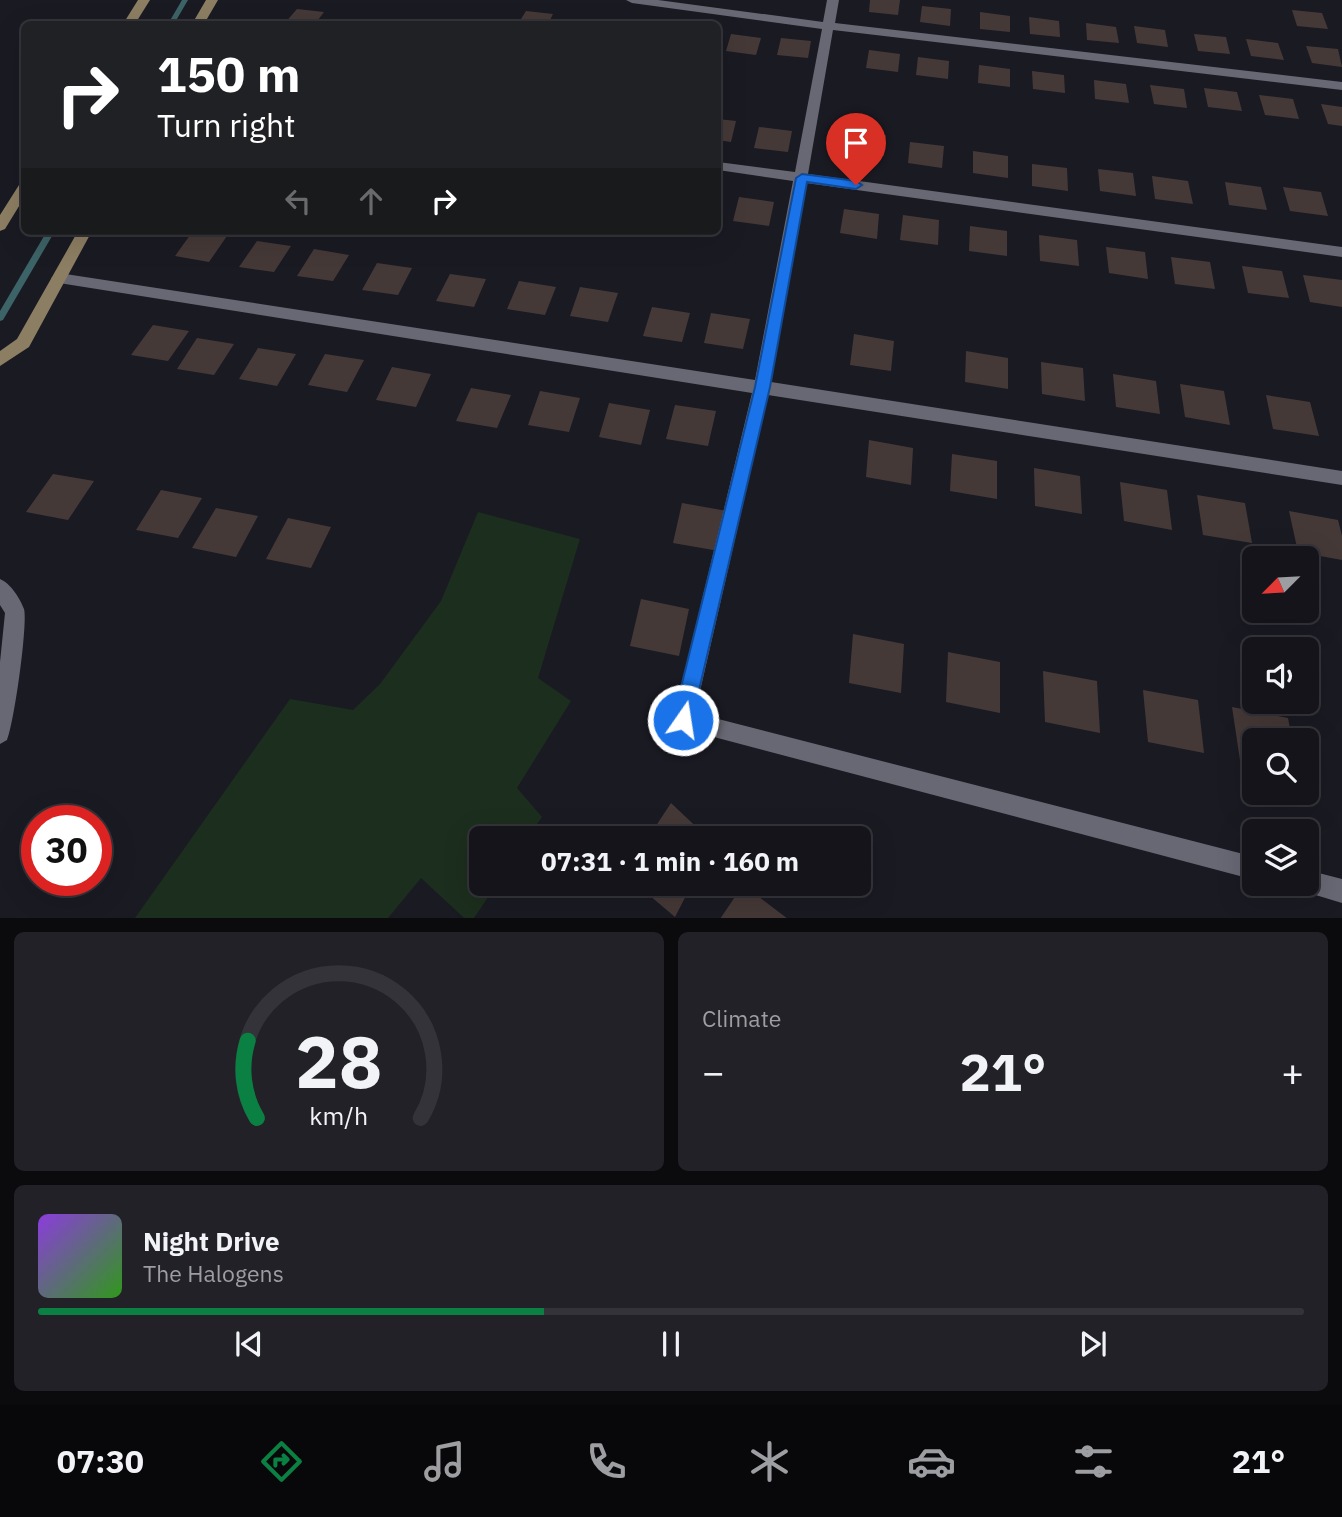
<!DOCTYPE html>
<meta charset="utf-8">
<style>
body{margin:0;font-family:"IBM Plex Sans",sans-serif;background:#212127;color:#f1f3f6;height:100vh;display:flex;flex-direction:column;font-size:26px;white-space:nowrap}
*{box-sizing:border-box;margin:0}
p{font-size:23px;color:#9d9ea2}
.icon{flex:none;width:38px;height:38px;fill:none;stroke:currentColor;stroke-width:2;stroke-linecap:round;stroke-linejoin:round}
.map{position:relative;height:918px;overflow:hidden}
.panel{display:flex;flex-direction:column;gap:14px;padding:14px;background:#0b0b0e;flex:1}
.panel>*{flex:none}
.top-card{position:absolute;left:21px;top:21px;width:700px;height:214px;border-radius:10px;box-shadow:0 7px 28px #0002,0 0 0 2px #333339;background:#202124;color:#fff;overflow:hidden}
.needle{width:46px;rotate:246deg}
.controls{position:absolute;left:1242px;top:546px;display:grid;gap:14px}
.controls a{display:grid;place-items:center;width:77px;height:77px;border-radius:10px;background:#14141a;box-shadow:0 7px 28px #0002,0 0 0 2px #333339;font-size:35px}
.speed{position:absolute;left:21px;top:805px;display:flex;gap:14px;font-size:35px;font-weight:700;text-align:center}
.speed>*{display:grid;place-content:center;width:91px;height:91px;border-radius:50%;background:#14141a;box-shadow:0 7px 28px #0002,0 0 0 2px #333339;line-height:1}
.speed .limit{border:10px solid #d22;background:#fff;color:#111}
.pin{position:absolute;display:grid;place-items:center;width:60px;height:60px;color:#fff;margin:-72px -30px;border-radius:50% 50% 50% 0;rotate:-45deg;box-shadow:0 0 7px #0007}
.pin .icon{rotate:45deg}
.me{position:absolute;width:77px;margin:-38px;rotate:13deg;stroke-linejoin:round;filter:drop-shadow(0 0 5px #0008)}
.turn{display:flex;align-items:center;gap:24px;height:147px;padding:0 21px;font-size:32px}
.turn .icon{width:91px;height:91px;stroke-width:2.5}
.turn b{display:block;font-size:49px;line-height:60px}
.lanes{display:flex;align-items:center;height:66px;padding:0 21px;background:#0003;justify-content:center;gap:35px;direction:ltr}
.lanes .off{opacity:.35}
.big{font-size:52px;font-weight:700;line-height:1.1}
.panel .widget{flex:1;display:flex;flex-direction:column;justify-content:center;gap:10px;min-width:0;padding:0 24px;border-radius:10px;background:#212127}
.panel .dial{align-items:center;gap:0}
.dial svg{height:182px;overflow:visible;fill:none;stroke:#333339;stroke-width:7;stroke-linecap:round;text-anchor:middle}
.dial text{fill:#f1f3f6;stroke:none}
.song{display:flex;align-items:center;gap:21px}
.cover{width:84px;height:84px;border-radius:10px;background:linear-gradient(135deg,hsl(270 70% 55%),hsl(110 70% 35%))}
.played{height:7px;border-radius:4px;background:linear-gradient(90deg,#0b8043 40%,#333339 40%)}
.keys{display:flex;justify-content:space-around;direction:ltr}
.heat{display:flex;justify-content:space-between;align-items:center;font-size:38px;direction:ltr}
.panel .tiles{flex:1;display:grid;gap:14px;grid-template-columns:1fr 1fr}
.widget:last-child{grid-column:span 2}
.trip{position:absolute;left:469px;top:826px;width:402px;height:70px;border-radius:10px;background:#14141a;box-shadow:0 7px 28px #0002,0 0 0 2px #333339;font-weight:700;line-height:70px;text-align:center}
.tabs{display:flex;height:112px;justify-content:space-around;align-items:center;background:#08080a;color:#9d9ea2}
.tabs .icon{width:49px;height:49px}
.tabs .current{color:#0b8043}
.tabs b{font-size:32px;color:#f1f3f6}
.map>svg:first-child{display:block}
.green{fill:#1c2e1d}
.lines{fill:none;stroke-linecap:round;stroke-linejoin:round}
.stream{fill:#3c6367;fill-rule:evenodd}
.building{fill:#453937}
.minor{fill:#676873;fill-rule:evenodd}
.secondary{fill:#8c7e62;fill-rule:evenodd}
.route{fill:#1a73e8;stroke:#114b97;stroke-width:2}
</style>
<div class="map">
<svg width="1342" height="919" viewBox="0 0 1342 919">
<rect width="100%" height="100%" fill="#1a1a23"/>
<path class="green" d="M478,512L580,539L538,678L571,701L517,788L542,817L527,838H481V884H497L474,918H464L421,878L388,918H135L290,699L353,710L380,684L441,601Z"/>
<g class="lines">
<path class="stream" d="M182,0H188L174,24H168Z
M47,231H55L3,320L0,321V311Z"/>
</g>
<path class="building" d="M870,0H900L898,15L869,12Z
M922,6L951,9L950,26L920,22Z
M297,9L324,12L315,24H284Z
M1292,10L1322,13L1328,29L1297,26Z
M526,11L553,14L548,24H518Z
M980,12L1010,16V32L980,29Z
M1029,17L1059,21L1060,37L1030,34Z
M1086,23L1116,27L1119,43L1087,40Z
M1134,26L1165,30L1168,47L1137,43Z
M731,34L761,38L756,55L726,51Z
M1194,34L1226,37L1230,54L1198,51Z
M781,38L811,41L808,58L777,55Z
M1246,39L1278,43L1284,60L1251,56Z
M1306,46L1338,49L1342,67L1312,63Z
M869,50L900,54L898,72L866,68Z
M918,57L949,61L948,79L916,75Z
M979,65L1010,69V87L978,83Z
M1032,71L1064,75L1065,93L1033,89Z
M1094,80L1126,84L1129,103L1095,99Z
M1150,85L1184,89L1187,108L1154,104Z
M1204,88L1237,92L1242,111L1208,107Z
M1259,95L1293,99L1299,119L1265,115Z
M1321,104L1342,107V126L1328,124Z
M718,119L736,121L731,142L718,140Z
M759,127L792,131L788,152L754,148Z
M852,131L886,135L884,156L849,152Z
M910,142L944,146L942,168L908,163Z
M973,151L1008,156V178L973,173Z
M1032,164L1067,168L1068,191L1032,186Z
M1098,169L1133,173L1136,196L1100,191Z
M1152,176L1188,181L1193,204L1155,199Z
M1225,182L1261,187L1267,210L1229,205Z
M1283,187L1321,192L1328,216L1290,211Z
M739,197L774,202L769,226L733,221Z
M844,209L879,214L877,239L840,233Z
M903,215L939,220L938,245L900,240Z
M970,226L1007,231V256L969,251Z
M193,231L227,236L209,262L175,256Z
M1039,235L1077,240L1079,266L1040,261Z
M257,241L291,246L274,272L239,267Z
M1106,247L1145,252L1148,279L1109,273Z
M314,249L349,255L333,281L297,276Z
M1171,257L1210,262L1215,289L1175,284Z
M377,263L412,268L398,295L362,290Z
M1242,266L1282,271L1289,298L1248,293Z
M450,274L486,279L474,307L436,301Z
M1303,275L1342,280V307L1310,302Z
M519,281L556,287L545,315L507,309Z
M580,287L618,293L608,322L570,316Z
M652,307L690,313L682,342L643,336Z
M711,313L750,319L743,349L704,343Z
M153,325L189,331L168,361L131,355Z
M854,334L894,341L891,371L850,365Z
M197,338L234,344L214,375L177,369Z
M258,348L296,354L277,386L239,379Z
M966,351L1008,358V389L965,382Z
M325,354L364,360L347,392L308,385Z
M1041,362L1083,368L1085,401L1042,394Z
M392,367L431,374L416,407L376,400Z
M1113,374L1156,381L1160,414L1116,407Z
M1180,384L1224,391L1230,425L1185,417Z
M471,388L511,395L497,428L456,421Z
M540,391L580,398L569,432L528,425Z
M1266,395L1310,402L1319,436L1273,429Z
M609,403L650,410L641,445L599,437Z
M675,405L716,411L708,446L666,439Z
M869,440L913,448L911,485L866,477Z
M952,454L997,461V499L950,491Z
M1034,468L1080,476L1082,514L1035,506Z
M53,474L94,481L68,520L26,512Z
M1120,482L1167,490L1172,530L1124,521Z
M161,490L202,498L178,538L136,530Z
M1197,495L1245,503L1252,543L1203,535Z
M682,503L727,511L719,551L673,543Z
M216,508L258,516L236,557L192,548Z
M1289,511L1338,520L1342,536V560L1298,552Z
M288,518L331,527L311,568L266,559Z
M641,599L689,609L679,656L630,646Z
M853,634L904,644L901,693L849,683Z
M948,652L1000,662V713L946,702Z
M1043,671L1097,681L1100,733L1045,722Z
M1143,690L1198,700L1204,753L1148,742Z
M1232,707L1288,718L1292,740H1255V763L1240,760Z
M671,803L708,838H648Z
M636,884H692L675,917Z
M743,885L788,919H720Z"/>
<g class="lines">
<path class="minor" d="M626,0H658L823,22L827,0H839L835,23L1342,82V90L833,30L808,174L1342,247V257L806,183L771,382L1342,471V485L768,395L695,713L1255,857V880L676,727L673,720L752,393L59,283L51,278L59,273L755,380L793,181L718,170V162L795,172L822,29L632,3Z
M0,579C10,583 20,598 24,609C28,624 14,724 7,740L0,744V662L5,613L0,605Z
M1307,870L1342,879V903L1299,890L1296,884H1307Z"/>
<path class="secondary" d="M138,0H150L135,24H123Z
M206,0H218L204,24H192Z
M24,183V198L5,229L0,231V215L19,185Z
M78,231H92L29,347L0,366V351L17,339Z"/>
</g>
<path class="route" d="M802,174L856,181L862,185L856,189L807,182L770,387L692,720L689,726L683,729L676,726L673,720L755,387L796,178Z"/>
</svg>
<div class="controls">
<a><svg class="needle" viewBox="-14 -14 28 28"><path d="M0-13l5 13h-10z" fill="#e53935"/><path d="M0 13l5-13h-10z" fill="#9d9ea2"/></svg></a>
<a><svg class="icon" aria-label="sound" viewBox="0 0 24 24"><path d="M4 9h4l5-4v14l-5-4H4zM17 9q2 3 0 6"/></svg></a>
<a><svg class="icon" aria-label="search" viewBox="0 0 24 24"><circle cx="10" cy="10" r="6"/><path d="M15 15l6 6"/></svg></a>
<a><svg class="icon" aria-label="layers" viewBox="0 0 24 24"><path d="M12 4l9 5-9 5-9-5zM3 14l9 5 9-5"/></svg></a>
</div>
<div class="speed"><div class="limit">30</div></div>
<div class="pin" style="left:856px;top:185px;background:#d93025"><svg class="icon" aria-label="arrive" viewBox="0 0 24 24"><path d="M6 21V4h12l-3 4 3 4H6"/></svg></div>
<svg class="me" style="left:683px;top:720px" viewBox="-20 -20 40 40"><circle r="17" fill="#1a73e8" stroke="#fff" stroke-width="3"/><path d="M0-11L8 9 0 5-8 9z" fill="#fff"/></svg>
<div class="trip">07:31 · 1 min · 160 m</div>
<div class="top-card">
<div class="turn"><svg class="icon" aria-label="right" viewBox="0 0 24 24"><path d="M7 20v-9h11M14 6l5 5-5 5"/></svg><div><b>150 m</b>Turn right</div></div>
<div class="lanes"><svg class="icon off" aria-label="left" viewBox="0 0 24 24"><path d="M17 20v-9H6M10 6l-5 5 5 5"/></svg><svg class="icon off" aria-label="ahead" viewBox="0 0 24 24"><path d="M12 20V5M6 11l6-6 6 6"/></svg><svg class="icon" aria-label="right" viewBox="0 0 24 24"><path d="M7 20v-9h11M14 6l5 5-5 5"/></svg></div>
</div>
</div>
<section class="panel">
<div class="tiles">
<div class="widget dial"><svg viewBox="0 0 100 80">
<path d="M14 69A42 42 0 1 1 86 69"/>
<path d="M14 69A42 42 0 0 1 10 35" stroke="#0b8043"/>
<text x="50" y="56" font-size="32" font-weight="700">28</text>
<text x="50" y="72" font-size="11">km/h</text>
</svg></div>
<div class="widget"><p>Climate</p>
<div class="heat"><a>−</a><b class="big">21°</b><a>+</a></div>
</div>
<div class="widget">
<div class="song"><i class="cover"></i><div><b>Night Drive</b><p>The Halogens</p></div></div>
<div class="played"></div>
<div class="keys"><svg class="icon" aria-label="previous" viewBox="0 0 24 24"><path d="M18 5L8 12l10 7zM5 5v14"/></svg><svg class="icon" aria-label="pause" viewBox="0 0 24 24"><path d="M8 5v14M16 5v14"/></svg><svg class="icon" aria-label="next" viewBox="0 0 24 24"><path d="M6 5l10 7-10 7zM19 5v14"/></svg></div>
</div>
</div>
</section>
<nav class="tabs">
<b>07:30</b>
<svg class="icon current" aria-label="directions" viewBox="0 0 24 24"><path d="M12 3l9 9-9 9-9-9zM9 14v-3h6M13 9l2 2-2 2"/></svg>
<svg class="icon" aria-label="music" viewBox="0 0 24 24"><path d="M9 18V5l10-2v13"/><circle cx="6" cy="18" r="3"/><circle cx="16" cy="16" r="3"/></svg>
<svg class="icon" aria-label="phone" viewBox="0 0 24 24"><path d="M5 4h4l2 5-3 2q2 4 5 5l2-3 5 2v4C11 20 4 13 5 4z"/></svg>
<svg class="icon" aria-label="climate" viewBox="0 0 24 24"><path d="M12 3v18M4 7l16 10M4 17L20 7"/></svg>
<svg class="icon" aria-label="car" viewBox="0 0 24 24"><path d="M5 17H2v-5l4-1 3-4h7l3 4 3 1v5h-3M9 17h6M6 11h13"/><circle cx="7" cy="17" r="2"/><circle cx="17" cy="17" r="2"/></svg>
<svg class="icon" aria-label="filters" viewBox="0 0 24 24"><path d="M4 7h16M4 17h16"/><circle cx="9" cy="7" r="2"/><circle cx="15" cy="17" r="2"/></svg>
<b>21°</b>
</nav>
